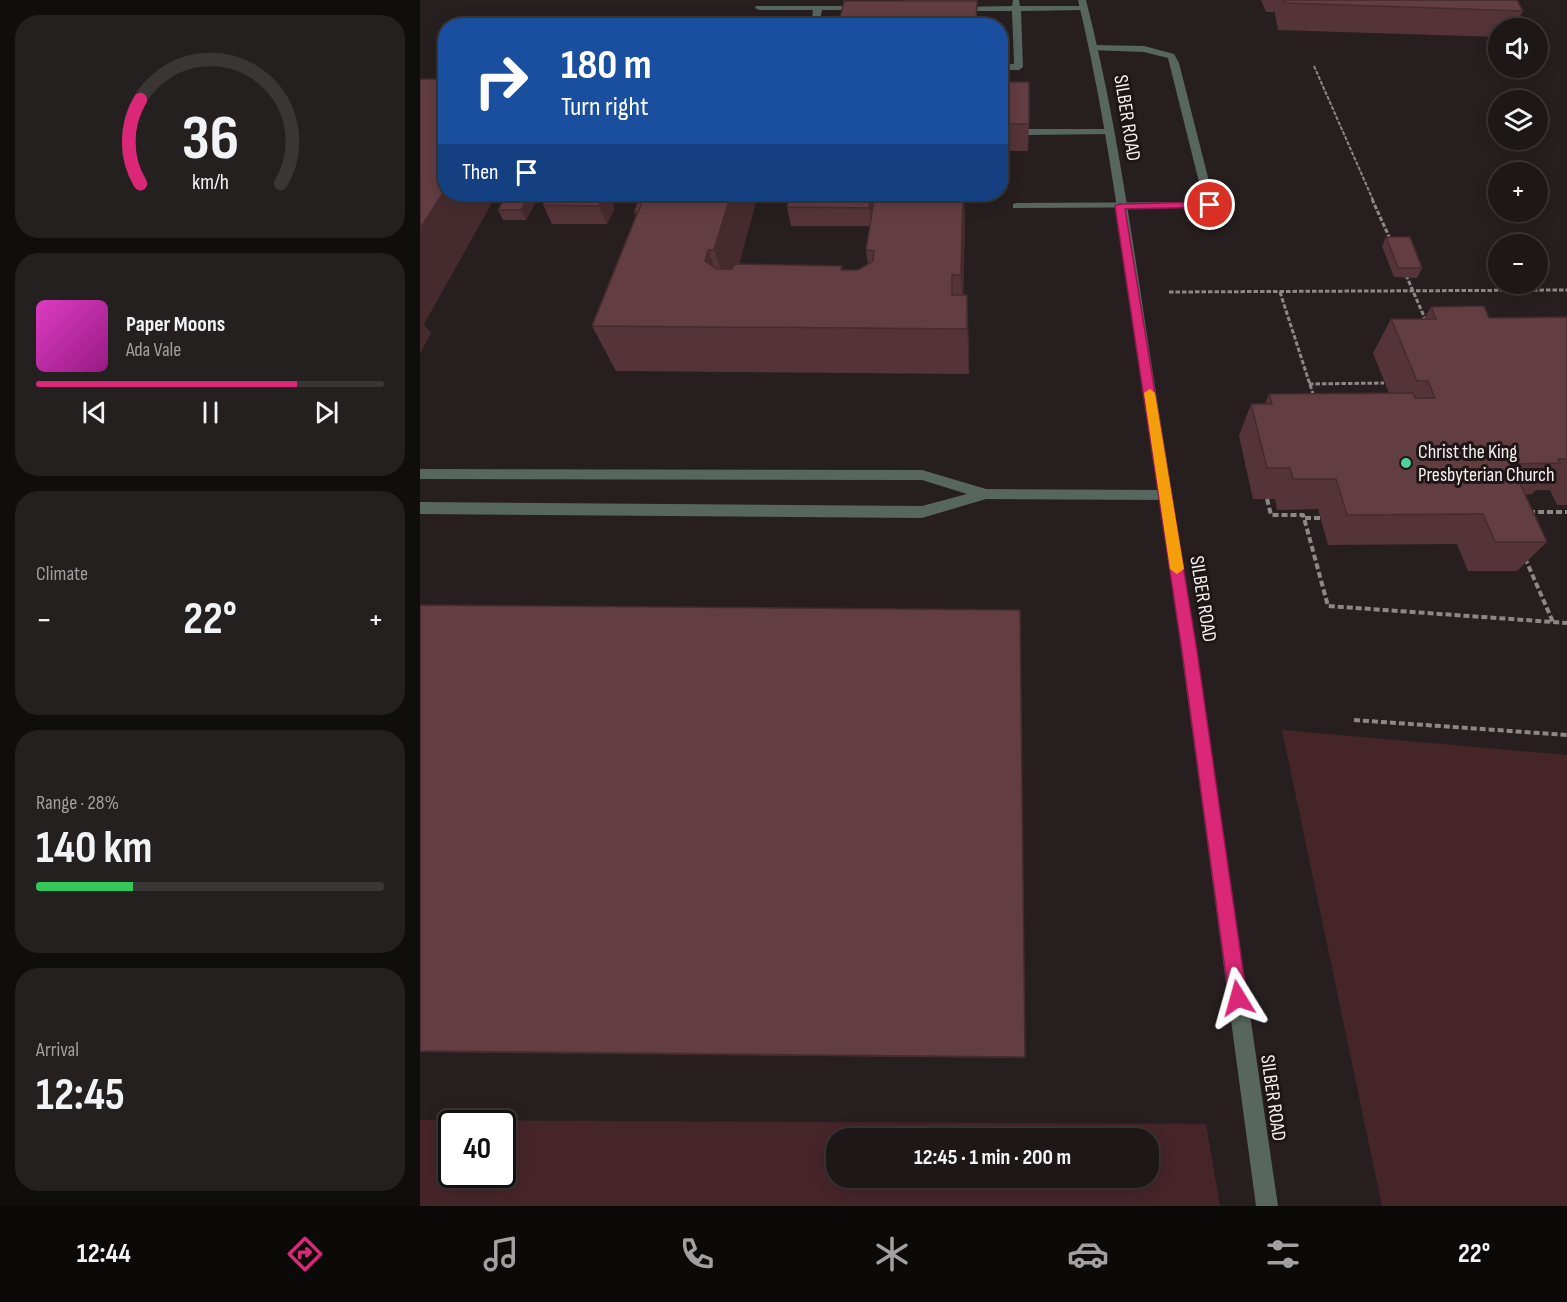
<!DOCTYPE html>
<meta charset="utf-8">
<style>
body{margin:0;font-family:"Sofia Sans Condensed",sans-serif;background:#252020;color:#f1f3f6;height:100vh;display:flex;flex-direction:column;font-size:22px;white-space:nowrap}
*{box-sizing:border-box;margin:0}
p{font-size:20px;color:#a09fa1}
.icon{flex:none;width:33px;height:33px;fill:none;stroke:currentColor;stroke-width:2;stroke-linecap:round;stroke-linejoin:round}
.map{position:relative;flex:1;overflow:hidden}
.details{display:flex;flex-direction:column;gap:15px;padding:15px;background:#100d0d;width:420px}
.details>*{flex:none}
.guide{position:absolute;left:18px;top:18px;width:570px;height:183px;border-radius:24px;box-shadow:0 3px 15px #0003,0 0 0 2px #3b3636;background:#1a4fa0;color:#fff;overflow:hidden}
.tools{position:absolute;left:1068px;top:18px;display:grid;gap:12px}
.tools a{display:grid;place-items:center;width:60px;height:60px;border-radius:50%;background:#1d1717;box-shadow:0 3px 15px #0003,0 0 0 2px #3b3636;font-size:30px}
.speed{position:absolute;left:18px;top:1110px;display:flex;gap:12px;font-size:30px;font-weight:700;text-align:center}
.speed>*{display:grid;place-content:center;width:78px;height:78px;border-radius:50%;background:#1d1717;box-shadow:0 3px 15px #0003,0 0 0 2px #3b3636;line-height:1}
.speed .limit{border:3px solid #111;border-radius:9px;background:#fff;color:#111}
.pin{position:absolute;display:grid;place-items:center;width:51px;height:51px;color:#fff;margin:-26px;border:3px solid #fff;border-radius:50%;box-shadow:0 2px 6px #0007}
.me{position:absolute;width:66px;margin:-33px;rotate:352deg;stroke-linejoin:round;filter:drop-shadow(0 0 4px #0008)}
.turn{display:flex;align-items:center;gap:21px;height:126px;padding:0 24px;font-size:27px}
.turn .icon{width:78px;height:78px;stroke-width:2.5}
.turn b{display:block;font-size:42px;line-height:51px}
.then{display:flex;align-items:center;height:57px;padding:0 24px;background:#0003;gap:12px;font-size:22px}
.big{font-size:45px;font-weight:700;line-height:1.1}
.details .card{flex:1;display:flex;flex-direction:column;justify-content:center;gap:9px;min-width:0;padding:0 21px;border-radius:24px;background:#252020}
.details .dial{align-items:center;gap:0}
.dial svg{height:156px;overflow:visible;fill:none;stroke:#3b3636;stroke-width:7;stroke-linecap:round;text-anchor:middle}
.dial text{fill:#f1f3f6;stroke:none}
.song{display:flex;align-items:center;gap:18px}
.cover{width:72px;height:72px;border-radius:9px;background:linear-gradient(135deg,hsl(310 70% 55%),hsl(310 70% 35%))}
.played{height:6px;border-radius:3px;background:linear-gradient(90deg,#db2777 75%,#3b3636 75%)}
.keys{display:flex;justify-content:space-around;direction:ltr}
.heat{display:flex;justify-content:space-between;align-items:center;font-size:33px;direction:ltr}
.charge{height:9px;border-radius:4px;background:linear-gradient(90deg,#34c759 28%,#3b3636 0)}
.trip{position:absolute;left:406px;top:1128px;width:333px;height:60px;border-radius:24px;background:#1d1717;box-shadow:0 3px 15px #0003,0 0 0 2px #3b3636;font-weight:700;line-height:60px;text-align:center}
.tabs{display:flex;height:96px;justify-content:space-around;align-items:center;background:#0c0909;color:#a09fa1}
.tabs .icon{width:42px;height:42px}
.tabs .current{color:#db2777}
.tabs b{font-size:27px;color:#f1f3f6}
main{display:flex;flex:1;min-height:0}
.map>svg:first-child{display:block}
.green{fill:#462529;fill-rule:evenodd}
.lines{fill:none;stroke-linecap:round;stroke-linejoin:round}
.path-far2{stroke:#8e8787;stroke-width:2;stroke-dasharray:4 1.5;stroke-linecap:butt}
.path-far1{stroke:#8e8787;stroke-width:3;stroke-dasharray:4.5 2;stroke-linecap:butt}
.path{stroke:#8e8787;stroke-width:4;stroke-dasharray:6 3;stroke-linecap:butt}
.service{fill:#57665e;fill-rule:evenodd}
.tertiary{fill:#57665e;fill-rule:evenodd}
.wall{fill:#543438}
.shaded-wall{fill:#452b2e}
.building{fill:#623d41;stroke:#452b2e;stroke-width:1.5}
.route{fill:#db2777;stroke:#8e194d;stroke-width:1.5}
.slow{fill:#f59e0b}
.poi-dot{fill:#4dd39a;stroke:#1e1516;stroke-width:2}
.labels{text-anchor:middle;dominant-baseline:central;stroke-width:6;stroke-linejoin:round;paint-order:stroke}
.street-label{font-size:20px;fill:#f7f1f1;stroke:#1e1516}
.poi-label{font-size:20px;fill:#f7f1f1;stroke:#1e1516;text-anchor:start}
</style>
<main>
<section class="details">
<div class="card dial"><svg viewBox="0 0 100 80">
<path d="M14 69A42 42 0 1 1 86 69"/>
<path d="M14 69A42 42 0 0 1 14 26" stroke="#db2777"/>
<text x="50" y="56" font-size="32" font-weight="700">36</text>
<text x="50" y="72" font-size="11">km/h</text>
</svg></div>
<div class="card">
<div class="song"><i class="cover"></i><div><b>Paper Moons</b><p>Ada Vale</p></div></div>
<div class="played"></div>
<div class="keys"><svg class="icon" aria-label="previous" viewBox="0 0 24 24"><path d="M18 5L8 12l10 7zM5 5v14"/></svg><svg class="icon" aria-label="pause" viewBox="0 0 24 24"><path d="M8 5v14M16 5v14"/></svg><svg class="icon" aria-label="next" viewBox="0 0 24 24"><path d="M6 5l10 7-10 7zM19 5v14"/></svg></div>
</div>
<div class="card"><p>Climate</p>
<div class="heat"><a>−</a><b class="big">22°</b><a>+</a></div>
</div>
<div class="card"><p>Range · 28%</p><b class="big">140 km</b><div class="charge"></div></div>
<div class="card"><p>Arrival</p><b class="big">12:45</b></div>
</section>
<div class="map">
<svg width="1147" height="1206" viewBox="0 0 1147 1206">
<rect width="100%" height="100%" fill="#271f1f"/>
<path class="green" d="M862,730L1147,755V1206H962Z
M0,1120L786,1124L800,1206H0ZM32,1124H82V1174H32ZM417,1138H729V1178H417Z"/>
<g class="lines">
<path class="path-far2" d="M894,66L953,200"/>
<path class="path-far1" d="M952,199L971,241
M986,275L1006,321
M749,292L1147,290
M860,292L894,397
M889,384L964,383"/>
<path class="path" d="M847,499L851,515H883L884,518
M1109,512H1147
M900,518H884L908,606L1147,623
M1105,558L1133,622
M934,720L1147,735"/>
<path class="service" d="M593,0H599L600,6H663L667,8L663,10L601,11L603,67L599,70H580V64H594L592,11H537L533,9L537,7L592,6Z
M336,6H441L445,8L441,10H402L399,26H391L393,10H339L335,8Z
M674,45L724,46L754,54L759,63L795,205L794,207L593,208V204L597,203L784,202L748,58L724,52L671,50V46Z
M689,129L692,130V134L608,135L603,132L608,129Z
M0,469L502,470L566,489L746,490L753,495L746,500L566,499L502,518L0,514V502L502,506L547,494L502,480L0,479Z"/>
<path class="tertiary" d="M658,0H666C699,129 715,262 736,393C780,663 818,935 858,1206H836C799,935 765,663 724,393C704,262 689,129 658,0Z"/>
</g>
<path class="wall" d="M483,0H557V26H418L483,1Z
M841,0H1097L1103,11L1095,28H1078V37L858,30L855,14V12H846Z
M580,82L609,124L608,151H580Z
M87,194H120L106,220H83L78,210Z
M129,194L195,208L187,224H132L123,205Z
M222,194H338L319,264L422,266V270H438L448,264L446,250L450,226H371L367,207L453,194L454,203L545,217L543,295H547L549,374L196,371L172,326L216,216L214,212Z
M966,237L1002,268L997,278L974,277L962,246Z
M1011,307L1069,318L1147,317V505H1137L1130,490H1116L1112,494L1105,495L1127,542L1097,571H1048L1037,544L908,545L898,509L857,510L855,499H833L819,436L831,404H845L849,394L969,393L953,353L971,319H1004Z
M0,605L605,1057L602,1058L0,1052Z"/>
<path class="shaded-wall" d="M26,188V194H77L4,324L11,333L0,354V229Z
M110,194H120L106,220L101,210Z
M184,194H188L195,208L187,224L179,206Z
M311,194H338L310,297L294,250Z
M451,194H453L454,208L452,226L449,208Z
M543,194H544L545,217L543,321L541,275Z
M288,250L304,296L285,261Z
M547,295L549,341V374L547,329Z"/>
<path class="building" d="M864,0H1097L1103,11L865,3Z
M424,1H557L556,26H418Z
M0,79H26V188L0,229Z
M580,82H609V124H580Z
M87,194H110L101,210H78Z
M129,194H184L179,206L123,205Z
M222,194H225L218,212H214Z
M225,194H311L294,250H288L285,261L297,269H312L315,264L422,266L421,270H438L453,261L454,251L446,250L455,194H543L541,275H532V295H547V329L172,326Z
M370,194H451L449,208L367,207Z
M966,237H990L1002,268H978Z
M1064,306L1069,318L1147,317V459H1138L1140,463L1091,464L1127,542H1075L1063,514L927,515L916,479H873L870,468H847L831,404H852L849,394L993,393L995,398H1015L1008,381H997L971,319H1016L1011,307Z
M0,605L600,610L605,1057L0,1051Z"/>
<path class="route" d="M790,202L793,203V207L705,209L777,651L827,998L824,1004L818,1007L812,1004L809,998L762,651L695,206L700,204Z"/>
<path class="slow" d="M730,389L735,393L764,569L757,574L750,569L724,393Z"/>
<circle class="poi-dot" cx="986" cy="463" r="6"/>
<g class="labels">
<g class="street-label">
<text transform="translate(707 118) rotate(81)">SILBER ROAD</text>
<text transform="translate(783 599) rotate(81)">SILBER ROAD</text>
<text transform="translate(853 1098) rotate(82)">SILBER ROAD</text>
</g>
<g class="poi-label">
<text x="998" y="452">Christ the King<tspan x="998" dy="23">Presbyterian Church</tspan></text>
</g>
</g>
</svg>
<div class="tools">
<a><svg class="icon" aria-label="sound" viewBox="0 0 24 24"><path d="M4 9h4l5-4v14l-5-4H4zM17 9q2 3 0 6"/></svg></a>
<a><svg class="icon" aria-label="layers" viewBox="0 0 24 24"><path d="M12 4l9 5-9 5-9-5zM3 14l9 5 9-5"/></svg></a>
<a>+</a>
<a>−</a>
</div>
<div class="speed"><div class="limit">40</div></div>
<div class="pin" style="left:790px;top:205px;background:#d93025"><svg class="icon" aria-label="arrive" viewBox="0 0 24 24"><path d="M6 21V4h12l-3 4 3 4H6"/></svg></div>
<svg class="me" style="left:818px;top:998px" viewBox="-20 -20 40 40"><path d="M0-17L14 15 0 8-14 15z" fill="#db2777" stroke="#fff" stroke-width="4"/></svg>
<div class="trip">12:45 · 1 min · 200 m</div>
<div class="guide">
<div class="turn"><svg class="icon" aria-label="right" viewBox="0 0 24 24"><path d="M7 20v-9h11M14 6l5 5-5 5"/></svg><div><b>180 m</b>Turn right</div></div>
<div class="then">Then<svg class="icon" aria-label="arrive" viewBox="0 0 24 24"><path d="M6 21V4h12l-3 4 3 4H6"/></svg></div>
</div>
</div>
</main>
<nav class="tabs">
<b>12:44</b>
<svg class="icon current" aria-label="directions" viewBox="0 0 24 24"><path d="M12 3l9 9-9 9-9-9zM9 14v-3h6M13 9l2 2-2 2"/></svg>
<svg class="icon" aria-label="music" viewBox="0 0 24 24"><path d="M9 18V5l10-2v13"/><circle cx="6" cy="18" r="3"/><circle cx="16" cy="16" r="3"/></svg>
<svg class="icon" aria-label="phone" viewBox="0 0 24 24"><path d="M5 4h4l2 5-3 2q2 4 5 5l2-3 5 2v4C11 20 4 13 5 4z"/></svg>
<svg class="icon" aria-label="climate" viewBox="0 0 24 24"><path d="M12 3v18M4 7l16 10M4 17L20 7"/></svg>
<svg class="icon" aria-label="car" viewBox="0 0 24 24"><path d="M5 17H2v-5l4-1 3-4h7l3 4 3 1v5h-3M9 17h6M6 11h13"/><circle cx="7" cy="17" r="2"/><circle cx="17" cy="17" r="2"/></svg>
<svg class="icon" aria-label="filters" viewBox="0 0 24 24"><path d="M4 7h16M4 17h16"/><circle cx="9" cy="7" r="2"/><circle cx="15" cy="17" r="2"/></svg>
<b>22°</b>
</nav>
